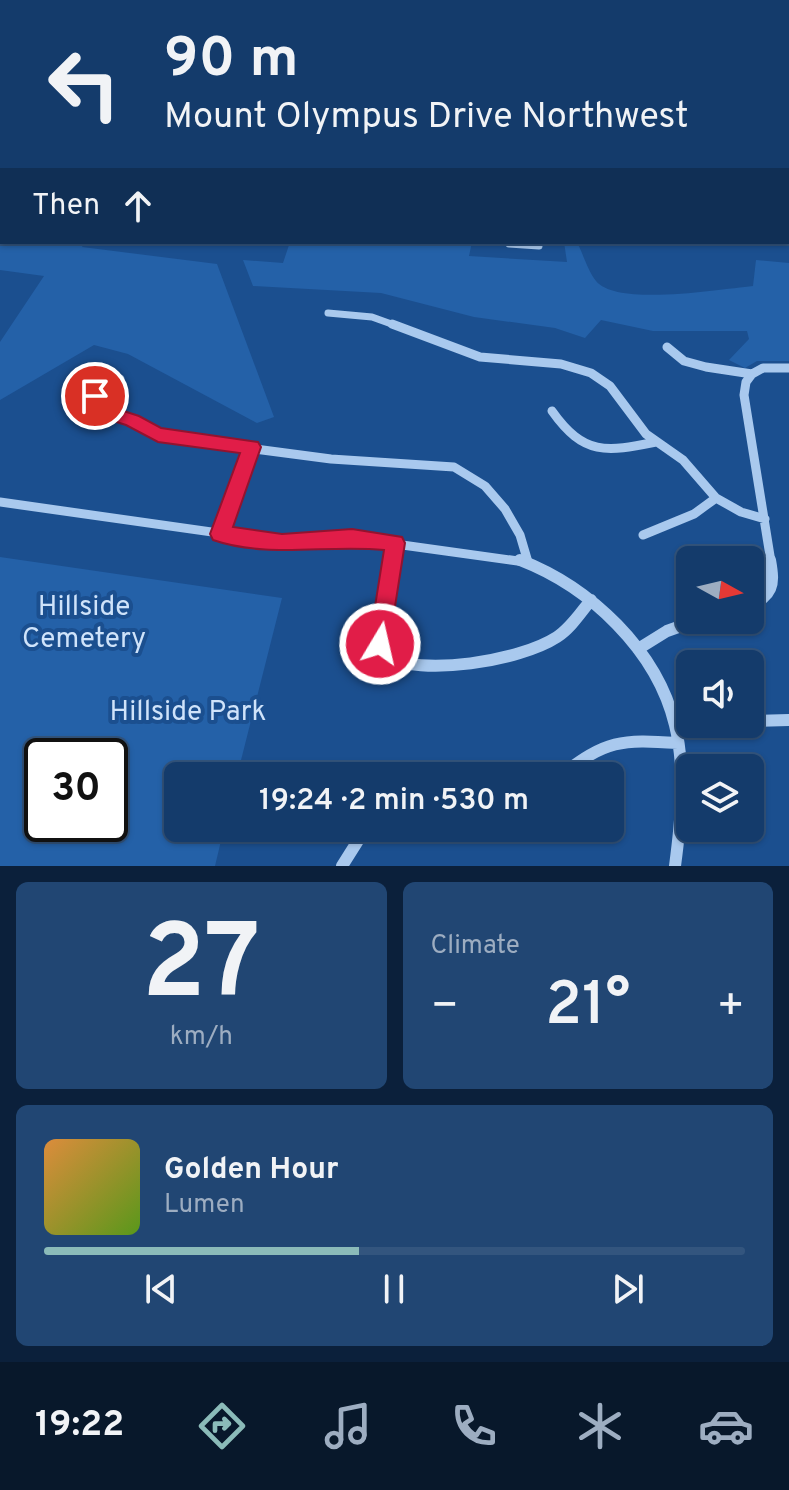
<!DOCTYPE html>
<meta charset="utf-8">
<style>
body{margin:0;font-family:Overpass,sans-serif;background:#214673;color:#f1f3f6;height:100vh;display:flex;flex-direction:column;font-size:30px;white-space:nowrap}
*{box-sizing:border-box;margin:0}
p{font-size:26px;color:#9dadc1}
.icon{flex:none;width:44px;height:44px;fill:none;stroke:currentColor;stroke-width:2;stroke-linecap:round;stroke-linejoin:round}
.map{position:relative;height:866px;overflow:hidden}
.panel{display:flex;flex-direction:column;gap:16px;padding:16px;background:#0b203b;flex:1}
.panel>*{flex:none}
.top-card{position:absolute;left:0px;top:0px;width:790px;height:244px;box-shadow:0 2px 6px #0004,0 0 0 2px #33557e;background:#143b6b;color:#f1f3f6;overflow:hidden}
.needle{width:52px;rotate:98deg}
.controls{position:absolute;left:676px;top:546px;display:grid;gap:16px}
.controls a{display:grid;place-items:center;width:88px;height:88px;border-radius:12px;background:#143b6b;box-shadow:0 2px 6px #0004,0 0 0 2px #33557e;font-size:40px}
.speed{position:absolute;left:24px;top:738px;display:flex;gap:16px;font-size:40px;font-weight:700;text-align:center}
.speed>*{display:grid;place-content:center;width:104px;height:104px;border-radius:50%;background:#143b6b;box-shadow:0 2px 6px #0004,0 0 0 2px #33557e;line-height:1}
.speed .limit{border:4px solid #111;border-radius:12px;background:#fff;color:#111}
.pin{position:absolute;display:grid;place-items:center;width:68px;height:68px;color:#fff;margin:-34px;border:4px solid #fff;border-radius:50%;box-shadow:0 2px 8px #0007}
.me{position:absolute;width:88px;margin:-44px;rotate:9deg;stroke-linejoin:round;filter:drop-shadow(0 0 6px #0008)}
.turn{display:flex;align-items:center;gap:28px;height:168px;padding:0 32px;font-size:36px}
.turn .icon{width:104px;height:104px;stroke-width:2.5}
.turn b{display:block;font-size:56px;line-height:68px}
.then{display:flex;align-items:center;height:76px;padding:0 32px;background:#0003;gap:16px;font-size:30px}
.big{font-size:60px;font-weight:600;line-height:1.1}
.panel .card{flex:1;display:flex;flex-direction:column;justify-content:center;gap:12px;min-width:0;padding:0 28px;border-radius:12px;background:#214673}
.panel .dial{align-items:center;gap:0}
.dial b{font-size:104px;line-height:1}
.song{display:flex;align-items:center;gap:24px}
.cover{width:96px;height:96px;border-radius:12px;background:linear-gradient(135deg,hsl(30 70% 55%),hsl(90 70% 35%))}
.played{height:8px;border-radius:4px;background:linear-gradient(90deg,#8bbbb9 45%,#33557e 45%)}
.keys{display:flex;justify-content:space-around;direction:ltr}
.heat{display:flex;justify-content:space-between;align-items:center;font-size:44px;direction:ltr}
.panel .tiles{flex:1;display:grid;gap:16px;grid-template-columns:1fr 1fr}
.card:last-child{grid-column:span 2}
.trip{position:absolute;left:164px;top:762px;width:460px;height:80px;border-radius:12px;background:#143b6b;box-shadow:0 2px 6px #0004,0 0 0 2px #33557e;font-weight:600;line-height:80px;text-align:center}
.dock{display:flex;height:128px;justify-content:space-around;align-items:center;background:#08182b;color:#9dadc1}
.dock .icon{width:56px;height:56px}
.dock .on{color:#8bbbb9}
.dock b{font-size:36px;color:#f1f3f6}
.map>svg:first-child{display:block}
.green{fill:#2461a8;fill-rule:evenodd}
.lines{fill:none;stroke-linecap:round;stroke-linejoin:round}
.stream{stroke:#9cc4f0;stroke-width:2}
.minor-far3{stroke:#a9c9ee;stroke-width:5}
.minor-far2{stroke:#a9c9ee;stroke-width:7}
.minor-far1{stroke:#a9c9ee;stroke-width:9}
.minor{stroke:#a9c9ee;stroke-width:12}
.major{fill:#f0f6ff;fill-rule:evenodd}
.route{fill:#e11d48;stroke:#92132f;stroke-width:2}
.labels{text-anchor:middle;dominant-baseline:central;stroke-width:8;stroke-linejoin:round;paint-order:stroke}
.near-park-label{font-size:28px;fill:#cfe3fa;stroke:#1b4f8f}
</style>
<div class="map">
<svg width="789" height="866" viewBox="0 0 789 866">
<rect width="100%" height="100%" fill="#1b4f8f"/>
<path class="green" d="M0,0H487L2,2V242H85L82,247L217,264L274,417L257,423L128,354L94,345L0,400V342L44,276L0,270Z
M290,242H472L469,256L567,262L564,242H577C583,254 588,271 596,281C617,307 721,289 753,286L756,260L789,263V361H757L745,368L729,360L749,339L747,331H653L601,320L585,338L555,328L474,317L381,293L253,286L243,260L283,263Z
M0,557L282,598L237,776H178V828H224L215,866H0ZM110,756V824H42V756Z"/>
<g class="lines">
<path class="stream" d="M286,2L289,0
M339,2L343,0"/>
<path class="minor-far3" d="M587,0L592,2
M488,2L491,0
M552,2L564,0
M566,2L578,0"/>
<path class="minor-far2" d="M509,244L539,246
M328,313L372,317L397,326"/>
<path class="minor-far1" d="M392,324L480,357L561,364L591,373L610,386L646,434L683,460L716,498L741,512L765,519
M667,347L684,361L706,367L752,374L763,368H789
M752,374L746,382L744,395L771,562
M120,379L99,388L93,400L95,407L132,420L158,435L186,440L331,459L454,467L485,486L505,509L520,535L528,562
M73,401L93,400
M552,411C584,456 606,452 656,442
M0,502L282,542L352,538L525,562
M220,534L252,447
M643,535L694,514L716,498
M392,562L395,543"/>
<path class="minor" d="M392,560L380,644L382,656C422,677 520,661 557,637C571,628 581,612 591,600
M520,560C590,587 657,650 675,725C686,770 681,821 675,866
M750,608C772,592 775,588 770,560
M638,649L667,631L698,620
M750,721L789,720
M675,725L695,724
M560,776C606,740 621,739 678,743
M342,866L359,839L389,828"/>
<path class="major" d="M42,0H48L50,2H44Z
M788,152H789V156H788Z"/>
</g>
<path class="route" d="M95,390L101,392L105,405L139,416L161,428L258,442L261,447L233,527L282,534L352,529L402,537L405,543L388,651L380,654L372,651L369,644L384,550C328,544 268,559 213,540L210,534L240,453L158,442L126,425L91,414L86,396Z"/>
<g class="labels">
<g class="near-park-label">
<text x="84" y="608">Hillside<tspan x="84" dy="32">Cemetery</tspan></text>
<text x="188" y="713">Hillside Park</text>
</g>
</g>
</svg>
<div class="controls">
<a><svg class="needle" viewBox="-14 -14 28 28"><path d="M0-13l5 13h-10z" fill="#e53935"/><path d="M0 13l5-13h-10z" fill="#9dadc1"/></svg></a>
<a><svg class="icon" aria-label="sound" viewBox="0 0 24 24"><path d="M4 9h4l5-4v14l-5-4H4zM17 9q2 3 0 6"/></svg></a>
<a><svg class="icon" aria-label="layers" viewBox="0 0 24 24"><path d="M12 4l9 5-9 5-9-5zM3 14l9 5 9-5"/></svg></a>
</div>
<div class="speed"><div class="limit">30</div></div>
<div class="pin" style="left:95px;top:396px;background:#d93025"><svg class="icon" aria-label="arrive" viewBox="0 0 24 24"><path d="M6 21V4h12l-3 4 3 4H6"/></svg></div>
<svg class="me" style="left:380px;top:644px" viewBox="-20 -20 40 40"><circle r="17" fill="#e11d48" stroke="#fff" stroke-width="3"/><path d="M0-11L8 9 0 5-8 9z" fill="#fff"/></svg>
<div class="trip">19:24 · 2 min · 530 m</div>
<div class="top-card">
<div class="turn"><svg class="icon" aria-label="left" viewBox="0 0 24 24"><path d="M17 20v-9H6M10 6l-5 5 5 5"/></svg><div><b>90 m</b>Mount Olympus Drive Northwest</div></div>
<div class="then">Then<svg class="icon" aria-label="ahead" viewBox="0 0 24 24"><path d="M12 20V5M6 11l6-6 6 6"/></svg></div>
</div>
</div>
<section class="panel">
<div class="tiles">
<div class="card dial"><b>27</b><p>km/h</p></div>
<div class="card"><p>Climate</p>
<div class="heat"><a>−</a><b class="big">21°</b><a>+</a></div>
</div>
<div class="card">
<div class="song"><i class="cover"></i><div><b>Golden Hour</b><p>Lumen</p></div></div>
<div class="played"></div>
<div class="keys"><svg class="icon" aria-label="previous" viewBox="0 0 24 24"><path d="M18 5L8 12l10 7zM5 5v14"/></svg><svg class="icon" aria-label="pause" viewBox="0 0 24 24"><path d="M8 5v14M16 5v14"/></svg><svg class="icon" aria-label="next" viewBox="0 0 24 24"><path d="M6 5l10 7-10 7zM19 5v14"/></svg></div>
</div>
</div>
</section>
<nav class="dock">
<b>19:22</b>
<svg class="icon on" aria-label="directions" viewBox="0 0 24 24"><path d="M12 3l9 9-9 9-9-9zM9 14v-3h6M13 9l2 2-2 2"/></svg>
<svg class="icon" aria-label="music" viewBox="0 0 24 24"><path d="M9 18V5l10-2v13"/><circle cx="6" cy="18" r="3"/><circle cx="16" cy="16" r="3"/></svg>
<svg class="icon" aria-label="phone" viewBox="0 0 24 24"><path d="M5 4h4l2 5-3 2q2 4 5 5l2-3 5 2v4C11 20 4 13 5 4z"/></svg>
<svg class="icon" aria-label="climate" viewBox="0 0 24 24"><path d="M12 3v18M4 7l16 10M4 17L20 7"/></svg>
<svg class="icon" aria-label="car" viewBox="0 0 24 24"><path d="M5 17H2v-5l4-1 3-4h7l3 4 3 1v5h-3M9 17h6M6 11h13"/><circle cx="7" cy="17" r="2"/><circle cx="17" cy="17" r="2"/></svg>
</nav>
